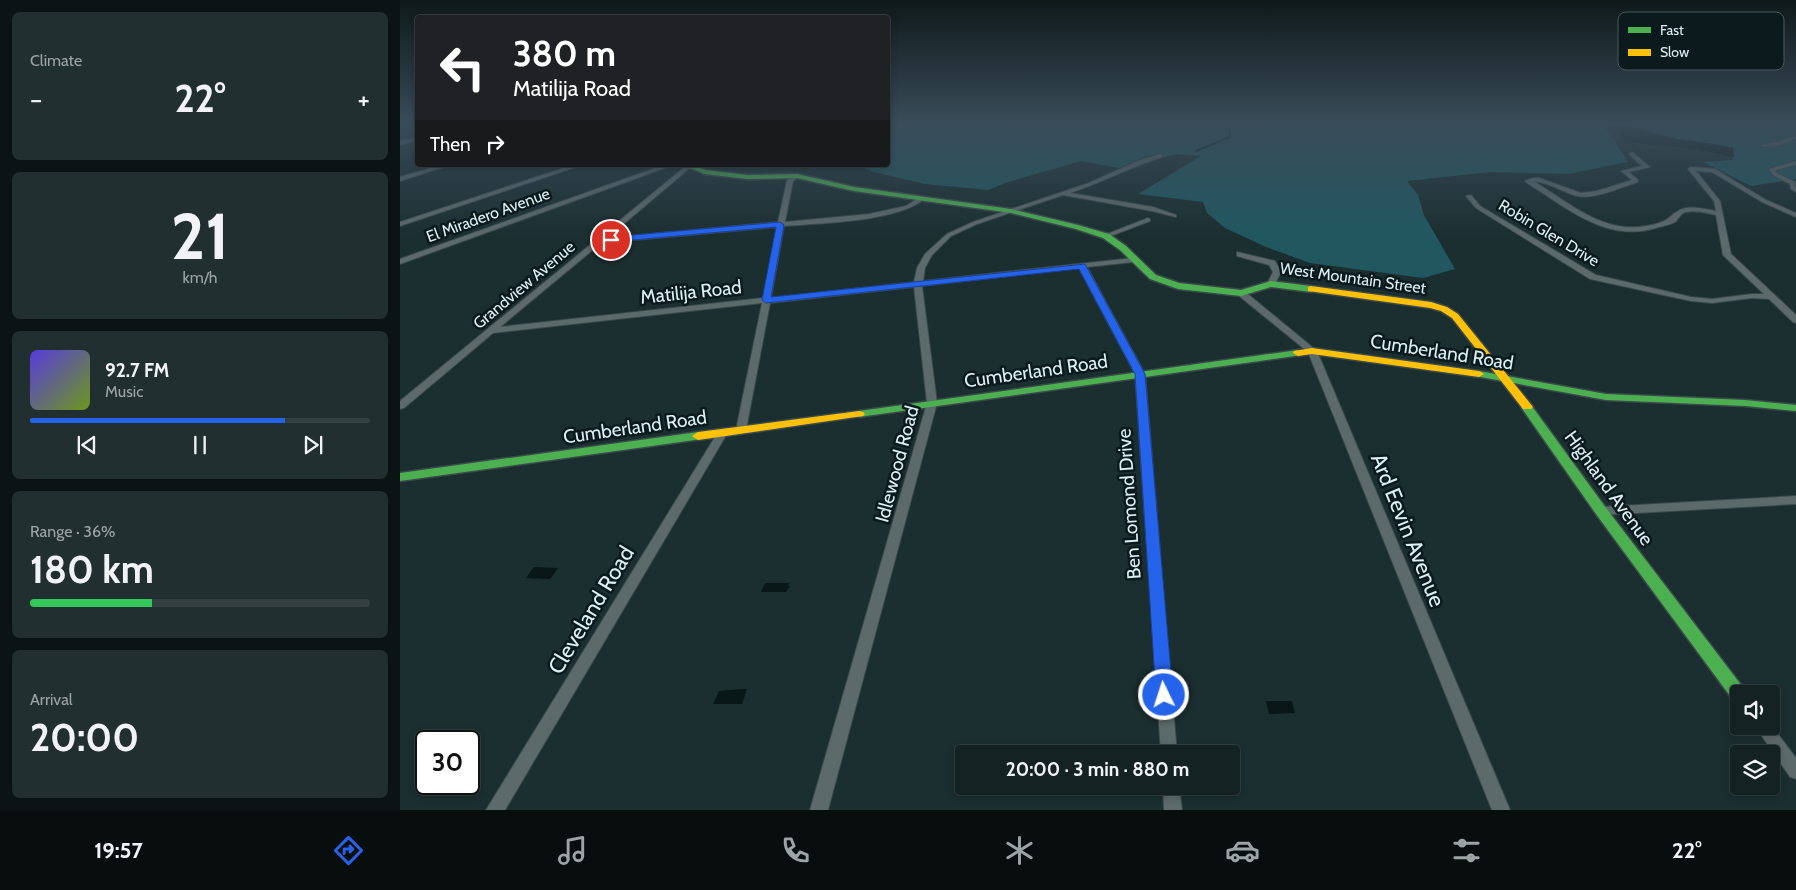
<!DOCTYPE html>
<meta charset="utf-8">
<style>
body{margin:0;font-family:Cabin,sans-serif;background:#212f31;color:#f1f3f6;height:100vh;display:flex;flex-direction:column;font-size:19px;white-space:nowrap}
*{box-sizing:border-box;margin:0}
p{font-size:16px;color:#9da4a6}
.icon{flex:none;width:28px;height:28px;fill:none;stroke:currentColor;stroke-width:2;stroke-linecap:round;stroke-linejoin:round}
.map{position:relative;flex:1;overflow:hidden}
.panel{display:flex;flex-direction:column;gap:12px;padding:12px;background:#0b1314;width:400px}
.panel>*{flex:none}
.hud{position:absolute;left:15px;top:15px;width:475px;height:152px;border-radius:5px;box-shadow:0 2px 8px #0003,0 0 0 1px #333f41;background:#202124;color:#fff;overflow:hidden}
.controls{position:absolute;left:1330px;top:685px;display:grid;gap:10px}
.controls a{display:grid;place-items:center;width:50px;height:50px;border-radius:5px;background:#142224;box-shadow:0 2px 8px #0003,0 0 0 1px #333f41;font-size:25px}
.speed{position:absolute;left:15px;top:730px;display:flex;gap:10px;font-size:25px;font-weight:700;text-align:center}
.speed>*{display:grid;place-content:center;width:65px;height:65px;border-radius:50%;background:#142224;box-shadow:0 2px 8px #0003,0 0 0 1px #333f41;line-height:1}
.speed .limit{border:2px solid #111;border-radius:8px;background:#fff;color:#111}
.pin{position:absolute;display:grid;place-items:center;width:42px;height:42px;color:#fff;margin:-21px;border:2px solid #fff;border-radius:50%;box-shadow:0 1px 5px #0007}
.me{position:absolute;width:55px;margin:-28px;rotate:356deg;stroke-linejoin:round;filter:drop-shadow(0 0 4px #0008)}
.turn{display:flex;align-items:center;gap:18px;height:105px;padding:0 15px;font-size:22px}
.turn .icon{width:65px;height:65px;stroke-width:2.5}
.turn b{display:block;font-size:35px;line-height:42px}
.then{display:flex;align-items:center;height:48px;padding:0 15px;background:#0003;gap:10px;font-size:19px}
.big{font-size:38px;font-weight:700;line-height:1.1}
.panel .card{flex:1;display:flex;flex-direction:column;justify-content:center;gap:8px;min-width:0;padding:0 18px;border-radius:8px;background:#212f31}
.panel .dial{align-items:center;gap:0}
.dial b{font-size:65px;line-height:1}
.song{display:flex;align-items:center;gap:15px}
.cover{width:60px;height:60px;border-radius:8px;background:linear-gradient(135deg,hsl(250 70% 55%),hsl(80 70% 35%))}
.played{height:5px;border-radius:2px;background:linear-gradient(90deg,#2563eb 75%,#333f41 75%)}
.keys{display:flex;justify-content:space-around;direction:ltr}
.heat{display:flex;justify-content:space-between;align-items:center;font-size:28px;direction:ltr}
.charge{height:8px;border-radius:4px;background:linear-gradient(90deg,#34c759 36%,#333f41 0)}
.trip{position:absolute;left:555px;top:745px;width:285px;height:50px;border-radius:5px;background:#142224;box-shadow:0 2px 8px #0003,0 0 0 1px #333f41;font-weight:700;line-height:50px;text-align:center}
.menu{display:flex;height:80px;justify-content:space-around;align-items:center;background:#080e0e;color:#9da4a6}
.menu .icon{width:35px;height:35px}
.menu .on{color:#2563eb}
.menu b{font-size:22px;color:#f1f3f6}
main{display:flex;flex:1;min-height:0}
.map>svg:first-child{display:block}
.green{fill:#215860}
.water{fill:#0a1719}
.lines{fill:none;stroke-linecap:round;stroke-linejoin:round}
.stream{stroke:#0a1719;stroke-width:2}
.street-casing{stroke:#3a494b;stroke-width:2}
.fast-casing{stroke:#3a494b;stroke-width:3}
.slow-casing{stroke:#3a494b;stroke-width:3}
.street{fill:#5d6a6c;fill-rule:evenodd}
.fast{fill:#4caf50;fill-rule:evenodd}
.slow{fill:#ffc107;fill-rule:evenodd}
.route{fill:#2563eb;stroke:#184099}
.labels{text-anchor:middle;dominant-baseline:central;stroke-width:5;stroke-linejoin:round;paint-order:stroke}
.far-street-label{font-size:16px;fill:#dceff2;stroke:#0b1a1c}
.street-label{font-size:19px;fill:#dceff2;stroke:#0b1a1c}
.near-street-label{font-size:22px;fill:#dceff2;stroke:#0b1a1c}
.key{fill:#0b1a1c;stroke:#4a5a5c;stroke-width:1}
.key-label{font-size:14px;fill:#dceff2}
</style>
<main>
<section class="panel">
<div class="card"><p>Climate</p>
<div class="heat"><a>−</a><b class="big">22°</b><a>+</a></div>
</div>
<div class="card dial"><b>21</b><p>km/h</p></div>
<div class="card">
<div class="song"><i class="cover"></i><div><b>92.7 FM</b><p>Music</p></div></div>
<div class="played"></div>
<div class="keys"><svg class="icon" aria-label="previous" viewBox="0 0 24 24"><path d="M18 5L8 12l10 7zM5 5v14"/></svg><svg class="icon" aria-label="pause" viewBox="0 0 24 24"><path d="M8 5v14M16 5v14"/></svg><svg class="icon" aria-label="next" viewBox="0 0 24 24"><path d="M6 5l10 7-10 7zM19 5v14"/></svg></div>
</div>
<div class="card"><p>Range · 36%</p><b class="big">180 km</b><div class="charge"></div></div>
<div class="card"><p>Arrival</p><b class="big">20:00</b></div>
</section>
<div class="map">
<svg width="1396" height="810" viewBox="0 0 1396 810">
<rect width="100%" height="100%" fill="#1b2e30"/>
<path class="green" d="M488,122H1198L1210,133L1228,162L1168,174L1090,172L1007,181L1018,195L1024,215L1055,269L1023,278L910,263L866,247L825,228L807,213L803,202L738,194L801,156L777,154L764,157L757,155L747,156L719,168L681,161L605,183L588,190L525,184L470,171V169L466,170V165H488Z
M1216,122H1396V179L1351,186L1303,162L1332,160L1333,148L1278,139Z"/>
<path class="water" d="M1198,122C1225,122 1251,134 1278,139C1297,142 1315,143 1333,148L1334,157L1296,149L1225,142L1220,133Z
M134,567L158,568L150,579L126,578Z
M365,583H389L388,586H390L386,592H361Z
M342,689H347L342,704H313L319,691Z
M866,701H892L895,713L869,714Z"/>
<g class="lines">
<path class="stream" d="M796,151L830,137L829,122"/>
<g class="street-casing">
<path id="street" d="M1396,135V139L1381,145L1363,147L1360,145L1380,141Z
M18,137V140L0,145V141Z
M1232,152L1250,167L1229,172L1238,180V182C1222,187 1194,200 1177,196C1162,192 1149,182 1133,181C1175,206 1207,239 1259,223C1271,219 1269,216 1278,211C1288,204 1304,209 1316,211L1314,201L1288,169L1291,167L1315,169L1366,200L1396,213V217L1362,202L1312,172L1296,171L1320,201L1331,254L1396,315V323L1393,322L1369,299L1352,298L1312,303L1291,301L1190,279L1076,208L1066,196L1071,195L1080,206L1196,275L1291,297L1312,299L1352,294H1364L1323,255L1316,215C1307,213 1295,210 1286,212C1280,213 1279,219 1275,222C1270,225 1262,226 1256,228C1216,240 1183,220 1150,198C1142,192 1132,187 1125,181L1133,178H1139L1181,193L1197,191L1232,180L1221,171L1242,166L1230,155L1229,154Z
M760,154L762,155V157C731,167 702,182 670,193L753,207L776,215V217L752,211L663,195L577,224L551,236L532,255L525,268L523,281L733,258L737,260L733,262L687,267L745,374L777,754H761L735,374L679,268L522,286L537,403L428,810H410L527,403L514,287L370,303L346,430L341,433L336,430L362,303L93,333L4,408L0,409V401L286,166L291,167L207,238L378,222L387,180L397,174L400,176L393,181L385,222L469,214L506,206L520,197L525,198C499,222 421,223 384,226L371,298L514,282L517,268L525,254L547,234L573,222L689,183L738,161ZM377,227L363,298L100,327L201,243Z
M1396,161V165L1376,170L1377,173L1395,182L1396,192L1391,189L1390,184L1373,175L1369,169Z
M41,165H50L0,181V177Z
M173,165H182L0,226V222Z
M264,165H273L0,264V259Z
M748,218L750,219V221L708,237L702,236Z
M837,252L875,261L881,272L874,286H871L867,284L873,272L869,265L837,256Z
M838,291H844L917,351L1110,810H1092L908,352L838,295Z
M323,429L328,432L105,810H86L318,432Z
M1396,496V504L1201,515L1197,514L1195,511L1197,508L1201,507Z
M1371,725L1396,758V779L1390,777L1355,726H1371Z
M763,786H779L782,810H764Z"/>
</g>
<g class="fast-casing">
<path id="fast" d="M282,165H291L306,170L347,175L397,174L454,187L611,209L678,225L709,234L726,246L756,275L779,283L841,290L871,281L911,286L915,289L911,292L871,287L841,296L778,289L750,279L720,250L703,238L676,229L611,213L454,191L397,178L347,179L305,174Z
M898,350L903,353L902,355L459,417L453,414L459,411Z
M1079,371L1206,394L1345,400L1396,405V411L1345,406L1206,400L1075,376L1074,374L1075,372Z
M1127,404L1131,405L1206,508L1345,690L1347,694H1339V702L1333,700L1196,514L1121,407Z
M298,432L302,433L304,436L302,439L0,481V473Z"/>
</g>
<g class="slow-casing">
<path id="slow" d="M911,286L1031,302L1047,307L1058,314L1133,407L1131,409H1123L1052,318L1041,311L1030,308L908,291V287Z
M912,348L1079,371L1084,374L1079,377L912,354L898,356L893,353L894,351Z
M459,411L463,412L465,414L463,416L298,440L292,436L298,432Z"/>
</g>
<use href="#street" class="street"/>
<use href="#fast" class="fast"/>
<use href="#slow" class="slow"/>
</g>
<linearGradient id="sky" x2="0" y2="1"><stop stop-color="#0f191a"/><stop offset="0.52" stop-color="#394c59"/><stop offset="1" stop-color="#394c59" stop-opacity="0"/></linearGradient>
<rect width="1396" height="236" fill="url(#sky)"/>
<path class="route" d="M380,222L384,225L371,297L685,264L745,374L773,695L771,700L764,702L758,700L756,695L735,374L679,269L366,303L362,300L376,227L211,242L207,240L211,237Z"/>
<g class="labels">
<g class="far-street-label">
<text transform="translate(88 215) rotate(-20)">El Miradero Avenue</text>
<text transform="translate(1149 233) rotate(31)">Robin Glen Drive</text>
<text transform="translate(953 278) rotate(8)">West Mountain Street</text>
<text transform="translate(124 285) rotate(-40)">Grandview Avenue</text>
</g>
<g class="street-label">
<text transform="translate(291 292) rotate(-6)">Matilija Road</text>
<text transform="translate(1042 352) rotate(9)">Cumberland Road</text>
<text transform="translate(636 371) rotate(-8)">Cumberland Road</text>
<text transform="translate(235 427) rotate(-8)">Cumberland Road</text>
<text transform="translate(497 464) rotate(-75)">Idlewood Road</text>
<text transform="translate(1209 488) rotate(54)">Highland Avenue</text>
<text transform="translate(729 504) rotate(-94)">Ben Lomond Drive</text>
</g>
<g class="near-street-label">
<text transform="translate(1008 530) rotate(68)">Ard Eevin Avenue</text>
<text transform="translate(191 610) rotate(-59)">Cleveland Road</text>
</g>
</g>
<rect x="1218" y="12" width="166" height="58" rx="8" class="key"/>
<rect x="1228" y="27" width="23" height="6" fill="#4caf50"/>
<rect x="1228" y="49" width="23" height="7" fill="#ffc107"/>
<g class="key-label">
<text x="1260" y="35">Fast</text>
<text x="1260" y="57">Slow</text>
</g>
</svg>
<div class="controls">
<a><svg class="icon" aria-label="sound" viewBox="0 0 24 24"><path d="M4 9h4l5-4v14l-5-4H4zM17 9q2 3 0 6"/></svg></a>
<a><svg class="icon" aria-label="layers" viewBox="0 0 24 24"><path d="M12 4l9 5-9 5-9-5zM3 14l9 5 9-5"/></svg></a>
</div>
<div class="speed"><div class="limit">30</div></div>
<div class="pin" style="left:211px;top:240px;background:#d93025"><svg class="icon" aria-label="arrive" viewBox="0 0 24 24"><path d="M6 21V4h12l-3 4 3 4H6"/></svg></div>
<svg class="me" style="left:764px;top:695px" viewBox="-20 -20 40 40"><circle r="17" fill="#2563eb" stroke="#fff" stroke-width="3"/><path d="M0-11L8 9 0 5-8 9z" fill="#fff"/></svg>
<div class="trip">20:00 · 3 min · 880 m</div>
<div class="hud">
<div class="turn"><svg class="icon" aria-label="left" viewBox="0 0 24 24"><path d="M17 20v-9H6M10 6l-5 5 5 5"/></svg><div><b>380 m</b>Matilija Road</div></div>
<div class="then">Then<svg class="icon" aria-label="right" viewBox="0 0 24 24"><path d="M7 20v-9h11M14 6l5 5-5 5"/></svg></div>
</div>
</div>
</main>
<nav class="menu">
<b>19:57</b>
<svg class="icon on" aria-label="directions" viewBox="0 0 24 24"><path d="M12 3l9 9-9 9-9-9zM9 14v-3h6M13 9l2 2-2 2"/></svg>
<svg class="icon" aria-label="music" viewBox="0 0 24 24"><path d="M9 18V5l10-2v13"/><circle cx="6" cy="18" r="3"/><circle cx="16" cy="16" r="3"/></svg>
<svg class="icon" aria-label="phone" viewBox="0 0 24 24"><path d="M5 4h4l2 5-3 2q2 4 5 5l2-3 5 2v4C11 20 4 13 5 4z"/></svg>
<svg class="icon" aria-label="climate" viewBox="0 0 24 24"><path d="M12 3v18M4 7l16 10M4 17L20 7"/></svg>
<svg class="icon" aria-label="car" viewBox="0 0 24 24"><path d="M5 17H2v-5l4-1 3-4h7l3 4 3 1v5h-3M9 17h6M6 11h13"/><circle cx="7" cy="17" r="2"/><circle cx="17" cy="17" r="2"/></svg>
<svg class="icon" aria-label="filters" viewBox="0 0 24 24"><path d="M4 7h16M4 17h16"/><circle cx="9" cy="7" r="2"/><circle cx="15" cy="17" r="2"/></svg>
<b>22°</b>
</nav>
